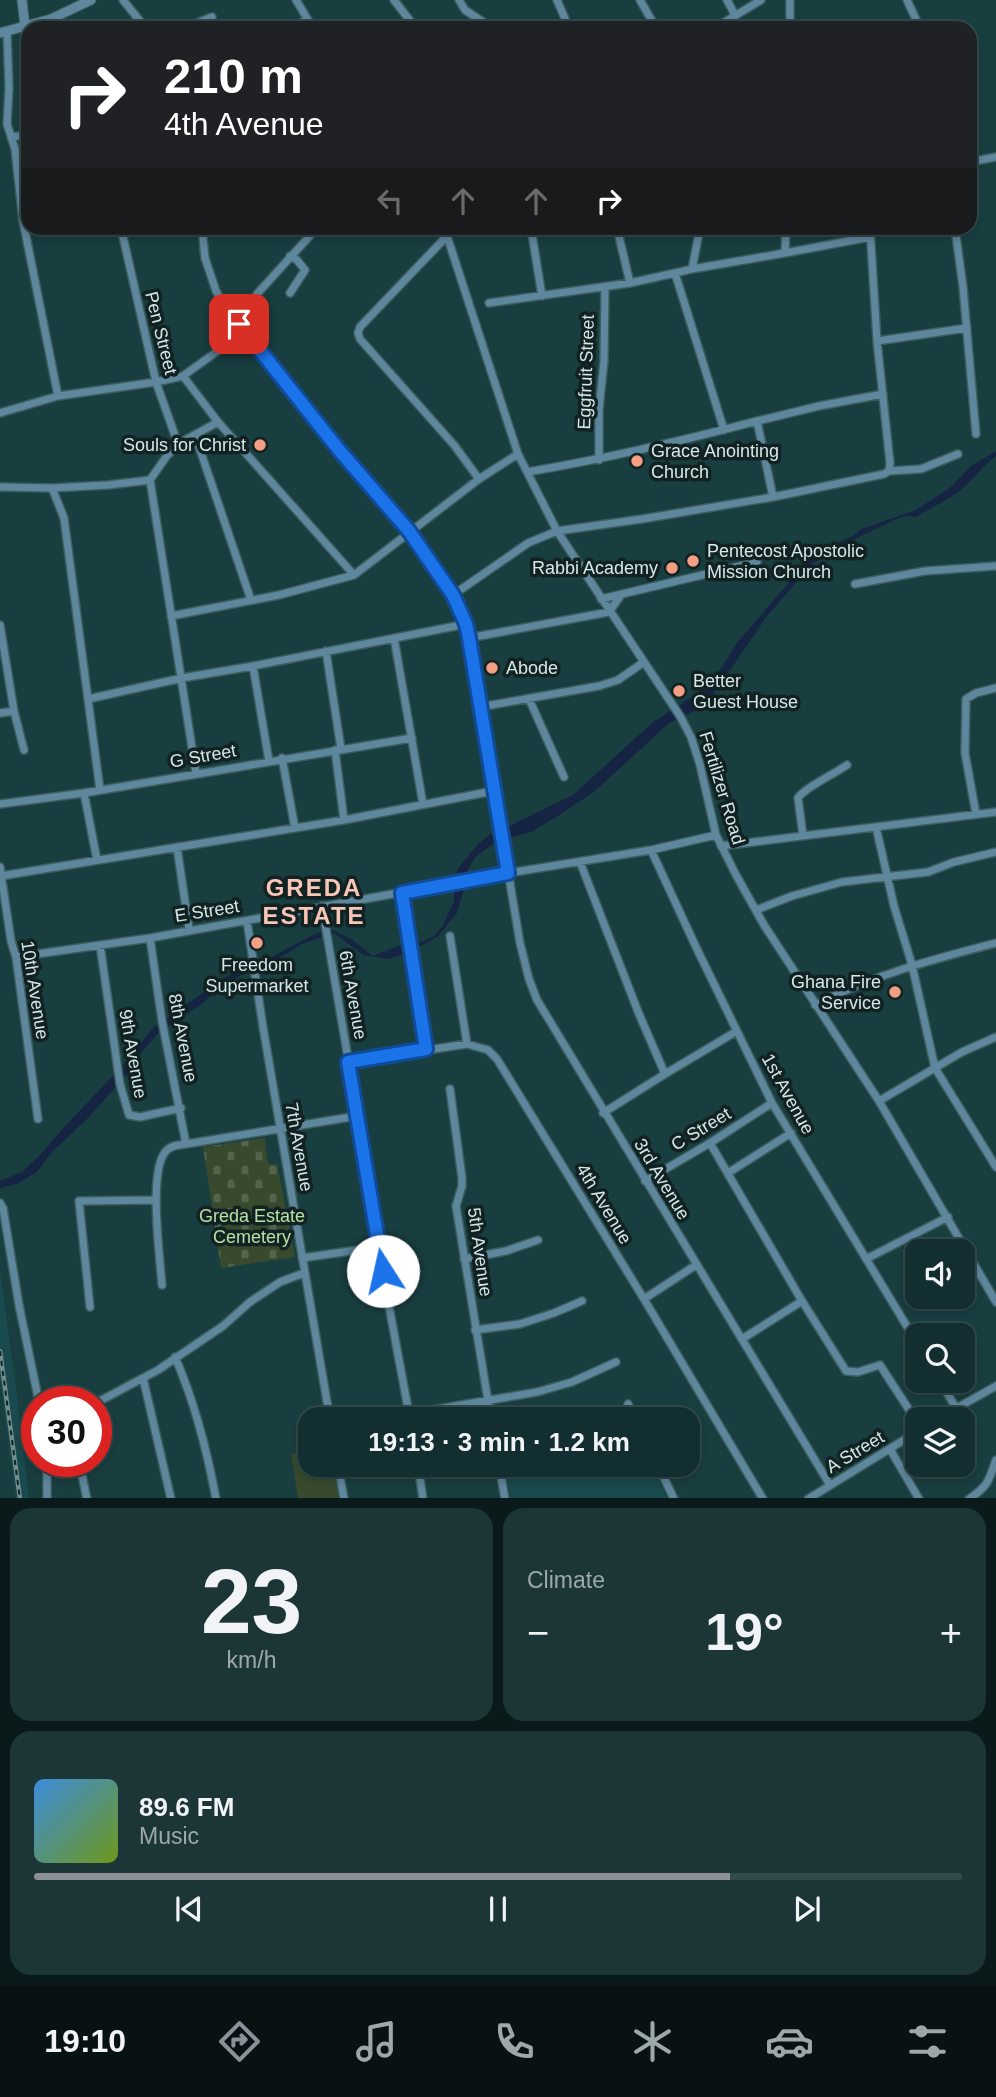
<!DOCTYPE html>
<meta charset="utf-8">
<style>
body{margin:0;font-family:Helvetica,sans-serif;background:#1c3638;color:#f1f3f6;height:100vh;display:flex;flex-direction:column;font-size:26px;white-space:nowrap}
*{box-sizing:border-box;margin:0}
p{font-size:23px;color:#9da8ab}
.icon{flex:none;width:38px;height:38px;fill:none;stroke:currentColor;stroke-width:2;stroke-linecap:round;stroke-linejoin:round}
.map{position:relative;height:1498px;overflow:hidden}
.details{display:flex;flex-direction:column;gap:10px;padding:10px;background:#0a191a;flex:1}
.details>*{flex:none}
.banner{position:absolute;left:21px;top:21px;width:956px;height:214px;border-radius:21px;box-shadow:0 4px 10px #0003,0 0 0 2px #324a4c;background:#202124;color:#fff;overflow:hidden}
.buttons{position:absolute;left:905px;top:1239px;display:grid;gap:14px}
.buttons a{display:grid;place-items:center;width:70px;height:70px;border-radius:14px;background:#132e30;box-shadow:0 4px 10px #0003,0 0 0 2px #324a4c;font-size:35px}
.speed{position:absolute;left:21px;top:1386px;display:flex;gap:14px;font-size:35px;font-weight:700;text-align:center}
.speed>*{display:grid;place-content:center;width:91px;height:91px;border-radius:50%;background:#132e30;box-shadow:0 4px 10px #0003,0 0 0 2px #324a4c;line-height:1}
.speed .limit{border:10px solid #d22;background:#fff;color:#111}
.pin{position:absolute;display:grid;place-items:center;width:60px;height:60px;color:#fff;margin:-30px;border-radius:14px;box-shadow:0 4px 10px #0006}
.me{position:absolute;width:77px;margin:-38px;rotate:350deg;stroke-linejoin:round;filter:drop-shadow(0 0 5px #0008)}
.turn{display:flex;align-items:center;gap:24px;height:147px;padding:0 28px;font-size:32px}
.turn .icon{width:91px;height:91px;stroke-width:2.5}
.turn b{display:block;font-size:49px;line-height:60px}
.lanes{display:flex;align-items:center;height:66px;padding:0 28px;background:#0003;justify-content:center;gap:35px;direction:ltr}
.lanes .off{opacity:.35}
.big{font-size:52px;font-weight:700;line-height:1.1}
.details .tile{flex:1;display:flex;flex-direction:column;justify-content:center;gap:10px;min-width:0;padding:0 24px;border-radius:21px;background:#1c3638}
.details .dial{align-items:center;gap:0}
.dial b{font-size:91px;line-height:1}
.song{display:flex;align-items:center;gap:21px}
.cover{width:84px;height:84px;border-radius:10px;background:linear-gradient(135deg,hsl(210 70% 55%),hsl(80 70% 35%))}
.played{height:7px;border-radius:4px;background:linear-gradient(90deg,#8c9099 75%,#324a4c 75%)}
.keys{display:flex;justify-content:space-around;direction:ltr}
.heat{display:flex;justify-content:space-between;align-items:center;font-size:38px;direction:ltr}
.details .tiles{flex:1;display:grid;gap:10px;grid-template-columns:1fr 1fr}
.tile:last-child{grid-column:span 2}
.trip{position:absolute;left:298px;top:1407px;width:402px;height:70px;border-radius:21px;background:#132e30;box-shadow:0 4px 10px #0003,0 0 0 2px #324a4c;font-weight:700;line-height:70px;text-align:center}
.menu{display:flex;height:112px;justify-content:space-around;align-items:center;background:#081213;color:#9da8ab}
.menu .icon{width:49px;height:49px}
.menu .on{color:#8c9099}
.menu b{font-size:32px;color:#f1f3f6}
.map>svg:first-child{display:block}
.built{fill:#194a4d}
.cemetery{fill:url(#cemetery-stones)}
.park{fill:#374a2e}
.water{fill:#152443}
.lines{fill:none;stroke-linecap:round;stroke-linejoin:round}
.minor-casing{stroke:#3b5d5e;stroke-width:10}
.tertiary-casing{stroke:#3b5d5e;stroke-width:11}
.minor{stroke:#5e869c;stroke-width:7}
.tertiary{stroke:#5e869c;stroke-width:9}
.rail-casing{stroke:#708d8e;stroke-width:4.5}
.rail{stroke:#122223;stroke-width:2;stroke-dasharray:5;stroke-linecap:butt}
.route-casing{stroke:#114b97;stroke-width:18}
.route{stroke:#1a73e8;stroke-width:12}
.poi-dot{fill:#f39f83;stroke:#122223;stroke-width:2.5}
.labels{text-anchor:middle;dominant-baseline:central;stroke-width:7;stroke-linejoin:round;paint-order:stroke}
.street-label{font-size:18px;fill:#d4e8e9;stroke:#122223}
.poi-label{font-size:18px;fill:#d4e8e9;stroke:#122223;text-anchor:start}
.park-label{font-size:18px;fill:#b6e0a3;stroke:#122223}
.district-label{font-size:24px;font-weight:bold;letter-spacing:2px;fill:#f7c6b6;stroke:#122223}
</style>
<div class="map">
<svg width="996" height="1499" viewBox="0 0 996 1499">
<defs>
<pattern id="cemetery-stones" width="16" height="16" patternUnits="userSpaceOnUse" patternTransform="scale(1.75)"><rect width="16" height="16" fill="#374a2e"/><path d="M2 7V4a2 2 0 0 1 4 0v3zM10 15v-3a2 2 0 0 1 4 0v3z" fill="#53644c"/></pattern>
</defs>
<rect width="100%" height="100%" fill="#193e40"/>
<path class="built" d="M0,1270L17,1396L29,1498H16L0,1380Z
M505,1465H651L667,1498H511Z"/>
<path class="cemetery" d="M265,1138L268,1164H277L295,1257L221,1268L203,1147Z"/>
<path class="park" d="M310,1451V1465H333L339,1498H298L291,1454Z"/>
<path class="water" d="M996,451V456C983,465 976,477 964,487C950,500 932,506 917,517L903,516L846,543L812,564L767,616L706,705L668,724L595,791L558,816L531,832L496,842L475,857L464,877V889L457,913L437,937L409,952L389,959L363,955L334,933L302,944L288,953L228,982L198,1007L159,1032L137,1058L131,1070L88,1118L52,1152L37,1172L17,1184L0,1188V1181L22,1172L39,1156L68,1123L124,1064L153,1028L221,980L244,966L260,963L313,935L330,929L351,939L373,956L401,945L403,949L433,937L442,927L454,901V880L459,867L478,844L493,832L509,826L573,795L652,723L702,690L722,667L737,643L791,580L811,554L853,536L861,529L916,510L951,487L971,466Z"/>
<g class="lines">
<g class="minor-casing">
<path id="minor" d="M123,0L144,26L149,28
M296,0L313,28
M394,0L411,22L409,28
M459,0L465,10L492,28
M557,0L569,28
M640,0L656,28
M727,0L735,15
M790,0V28
M907,0L920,28
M185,28L212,17
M294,28L307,19
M715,28L761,0
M7,32L9,88L7,124L15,149L23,221L58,396
M11,137L28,135
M970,162L996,157
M121,228L156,382L178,444
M202,228L205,258L216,291L229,313L252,339L339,450L409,532L453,595L466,624L469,638L609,612L621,595
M442,228L447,236L518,454L557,531L680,716L691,737L700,765L716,835L736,875L764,925L879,1101L996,1302
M531,228L542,296
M617,228L630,283
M955,228L963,287L976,434
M447,236L360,327L358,333L360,339L454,445L479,479
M785,253L870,237
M692,269L785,253L786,228
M675,273L692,269L700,228
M290,293L305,270L297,260L290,256
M489,303L630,283L675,273L724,430
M877,341L967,328
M183,376L218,422L354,575
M0,413L58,396L156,382L183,376L226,345L257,294L317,228
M757,421L819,406L883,394
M195,435L251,600
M599,460V410L604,361L605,287
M889,471L921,469L958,454
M0,487L52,488L64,518L100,790
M52,488L108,485L150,480
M773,497L884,474L889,471L890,463L877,341L870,228
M855,584L925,571L996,566
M453,595L528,543L557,531L642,519L773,497L757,421C681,441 605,459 527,472
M601,599L757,562
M171,616L279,595L354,575L479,479L518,454
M0,625L14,711L24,750
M394,638L423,804
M469,638L520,943L529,979L537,1000L551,1023L830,1485
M326,651L341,749
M253,666L269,761
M88,699L182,678L253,666L466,624
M529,699L564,777
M480,707L599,686L618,680L644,662
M0,713L14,711
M335,750L344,820
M282,758L295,828
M196,773L150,480L166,457L178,444L218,422
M84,793L97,860
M0,804L84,793L412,738
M976,814L965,753L966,699L976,693L996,688
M876,827L894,906L912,965L935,1068L996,1167
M803,836L798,798C804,788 836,773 847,765
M721,846L996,812
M177,847L189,929
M651,850L696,947L772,1103L917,1343
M580,862L639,1014L665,1074L737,1031
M0,867L11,941L16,957L38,1119
M1,876L344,820L493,791
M402,893L426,1049
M322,906L368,1175L378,1247L410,1419
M756,910L792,896L842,882L928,872L954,862L996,852
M247,921L263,1027L330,1419
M450,936L467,1044
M150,938L162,1021L186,1144
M100,945L120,1084L129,1115L140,1117L181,1108
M16,957L150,938L508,873L651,850L716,835
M815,1005C873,975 934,959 996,943
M348,1062L467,1044L488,1050L497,1059L644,1299L763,1499
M450,1089L462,1178V1186L456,1206L491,1419
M879,1101L962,1052L996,1037
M603,1113L665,1074
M710,1143L802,1301L846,1371L858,1372L880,1365L917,1422
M728,1173L791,1133
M645,1181L710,1143L772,1103
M0,1203L3,1208L19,1305L39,1402
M302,1258L378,1247
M464,1259L506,1251L538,1240
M866,1259L948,1217
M162,1285C160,1258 148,1170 166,1151C171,1145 179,1145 186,1144L357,1116
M644,1299L696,1265
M90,1307L79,1201L156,1200
M475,1330L520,1324L554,1313L582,1301
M742,1339L802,1301
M175,1357C195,1403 207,1450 216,1499
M143,1378L171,1499
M940,1381L956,1408
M96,1403L158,1370L223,1326L250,1302L280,1282L304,1273
M628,1404L636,1419
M409,1414L537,1392L572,1382L616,1362
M937,1419L996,1386
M890,1449L919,1499
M47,1461V1499
M79,1461L87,1499
M338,1465L344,1499
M418,1465L423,1499
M499,1465L505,1499
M658,1465L674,1499
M808,1499L917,1432
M969,1499C989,1485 988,1482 996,1460"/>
</g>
<g class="tertiary-casing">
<path id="tertiary" d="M22,0L25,27
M0,33L51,19L91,0"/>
</g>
<use href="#minor" class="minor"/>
<use href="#tertiary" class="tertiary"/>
<g class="rail-casing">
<path id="rail" d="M0,1351L20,1499"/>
</g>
<use href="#rail" class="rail"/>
</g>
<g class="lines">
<g class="route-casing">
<path id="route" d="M239,324L339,450L409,531L453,595L466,624L469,638L508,873L402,893L426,1049L348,1062L383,1271"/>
</g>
<use href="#route" class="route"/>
</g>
<g class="poi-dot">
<circle cx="260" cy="445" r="7"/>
<circle cx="637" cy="461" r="7"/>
<circle cx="693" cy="561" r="7"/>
<circle cx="672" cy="568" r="7"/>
<circle cx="492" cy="668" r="7"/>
<circle cx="679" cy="691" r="7"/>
<circle cx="257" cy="943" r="7"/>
<circle cx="895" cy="992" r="7"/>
</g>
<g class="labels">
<g class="street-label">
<text transform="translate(161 333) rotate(76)">Pen Street</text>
<text transform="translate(586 372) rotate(-88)">Eggfruit Street</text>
<text transform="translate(203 756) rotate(-10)">G Street</text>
<text transform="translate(722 788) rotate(73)">Fertilizer Road</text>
<text transform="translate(207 911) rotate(-9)">E Street</text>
<text transform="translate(35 990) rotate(81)">10th Avenue</text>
<text transform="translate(353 995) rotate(80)">6th Avenue</text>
<text transform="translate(183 1038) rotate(79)">8th Avenue</text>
<text transform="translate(133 1054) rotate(80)">9th Avenue</text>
<text transform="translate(788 1094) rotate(61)">1st Avenue</text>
<text transform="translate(701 1129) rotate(-31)">C Street</text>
<text transform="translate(299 1147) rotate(80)">7th Avenue</text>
<text transform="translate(662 1179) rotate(59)">3rd Avenue</text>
<text transform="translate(604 1204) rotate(59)">4th Avenue</text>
<text transform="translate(480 1252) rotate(82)">5th Avenue</text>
<text transform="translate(855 1452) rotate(-31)">A Street</text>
</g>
<g class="poi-label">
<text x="246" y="445" text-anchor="end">Souls for Christ</text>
<text x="651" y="451">Grace Anointing<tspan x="651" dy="21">Church</tspan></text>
<text x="707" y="551">Pentecost Apostolic<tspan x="707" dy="21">Mission Church</tspan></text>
<text x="658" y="568" text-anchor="end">Rabbi Academy</text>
<text x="506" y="668">Abode</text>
<text x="693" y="681">Better<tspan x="693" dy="21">Guest House</tspan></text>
<text x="257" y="965" text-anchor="middle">Freedom<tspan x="257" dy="21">Supermarket</tspan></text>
<text x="881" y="982" text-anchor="end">Ghana Fire<tspan x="881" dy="21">Service</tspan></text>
</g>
<g class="park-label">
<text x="252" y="1216">Greda Estate<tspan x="252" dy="21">Cemetery</tspan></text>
</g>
<g class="district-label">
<text x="314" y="887">GREDA<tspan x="314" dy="28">ESTATE</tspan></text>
</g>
</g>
</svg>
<div class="buttons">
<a><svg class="icon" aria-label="sound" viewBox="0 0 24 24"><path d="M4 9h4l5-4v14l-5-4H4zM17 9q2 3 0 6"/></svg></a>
<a><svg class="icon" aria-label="search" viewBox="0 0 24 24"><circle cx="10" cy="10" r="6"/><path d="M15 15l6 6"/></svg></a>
<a><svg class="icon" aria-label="layers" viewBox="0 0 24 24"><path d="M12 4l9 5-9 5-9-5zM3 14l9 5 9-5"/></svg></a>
</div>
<div class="speed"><div class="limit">30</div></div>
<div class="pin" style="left:239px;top:324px;background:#d93025"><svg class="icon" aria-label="arrive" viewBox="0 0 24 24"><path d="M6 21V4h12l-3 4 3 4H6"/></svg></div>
<svg class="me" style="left:383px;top:1271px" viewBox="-20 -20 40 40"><circle r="19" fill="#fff"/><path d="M0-13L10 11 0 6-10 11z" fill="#1a73e8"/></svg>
<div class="trip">19:13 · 3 min · 1.2 km</div>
<div class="banner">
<div class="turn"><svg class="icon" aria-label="right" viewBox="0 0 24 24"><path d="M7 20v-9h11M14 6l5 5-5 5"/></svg><div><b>210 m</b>4th Avenue</div></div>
<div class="lanes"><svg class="icon off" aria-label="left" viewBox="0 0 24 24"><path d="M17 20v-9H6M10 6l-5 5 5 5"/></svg><svg class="icon off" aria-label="ahead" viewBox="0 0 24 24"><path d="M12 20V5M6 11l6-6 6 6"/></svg><svg class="icon off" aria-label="ahead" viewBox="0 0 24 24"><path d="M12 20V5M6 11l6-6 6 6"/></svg><svg class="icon" aria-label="right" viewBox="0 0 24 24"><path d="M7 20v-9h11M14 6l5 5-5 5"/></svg></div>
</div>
</div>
<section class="details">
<div class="tiles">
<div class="tile dial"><b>23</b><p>km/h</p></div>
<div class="tile"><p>Climate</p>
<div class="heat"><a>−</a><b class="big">19°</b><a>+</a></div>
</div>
<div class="tile">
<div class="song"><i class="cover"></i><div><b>89.6 FM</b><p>Music</p></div></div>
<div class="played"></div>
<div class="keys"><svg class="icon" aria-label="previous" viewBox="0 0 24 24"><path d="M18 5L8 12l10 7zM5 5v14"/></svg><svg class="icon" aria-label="pause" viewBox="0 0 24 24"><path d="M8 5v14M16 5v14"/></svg><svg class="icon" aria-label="next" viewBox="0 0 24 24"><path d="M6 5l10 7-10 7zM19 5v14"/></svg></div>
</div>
</div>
</section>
<nav class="menu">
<b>19:10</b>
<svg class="icon on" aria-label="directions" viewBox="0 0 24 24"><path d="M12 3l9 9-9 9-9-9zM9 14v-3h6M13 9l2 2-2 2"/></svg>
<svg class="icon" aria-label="music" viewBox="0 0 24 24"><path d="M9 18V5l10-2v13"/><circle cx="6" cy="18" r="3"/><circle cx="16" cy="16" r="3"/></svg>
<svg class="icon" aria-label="phone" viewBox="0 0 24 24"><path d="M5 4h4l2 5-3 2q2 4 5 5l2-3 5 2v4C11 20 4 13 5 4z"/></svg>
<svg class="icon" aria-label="climate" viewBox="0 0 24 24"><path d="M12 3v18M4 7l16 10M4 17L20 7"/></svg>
<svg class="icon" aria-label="car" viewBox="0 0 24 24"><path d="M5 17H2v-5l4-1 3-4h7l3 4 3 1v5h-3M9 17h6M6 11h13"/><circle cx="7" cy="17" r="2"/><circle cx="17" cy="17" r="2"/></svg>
<svg class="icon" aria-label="filters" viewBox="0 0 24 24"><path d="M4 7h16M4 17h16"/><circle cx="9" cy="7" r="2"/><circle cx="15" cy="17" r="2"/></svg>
</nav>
